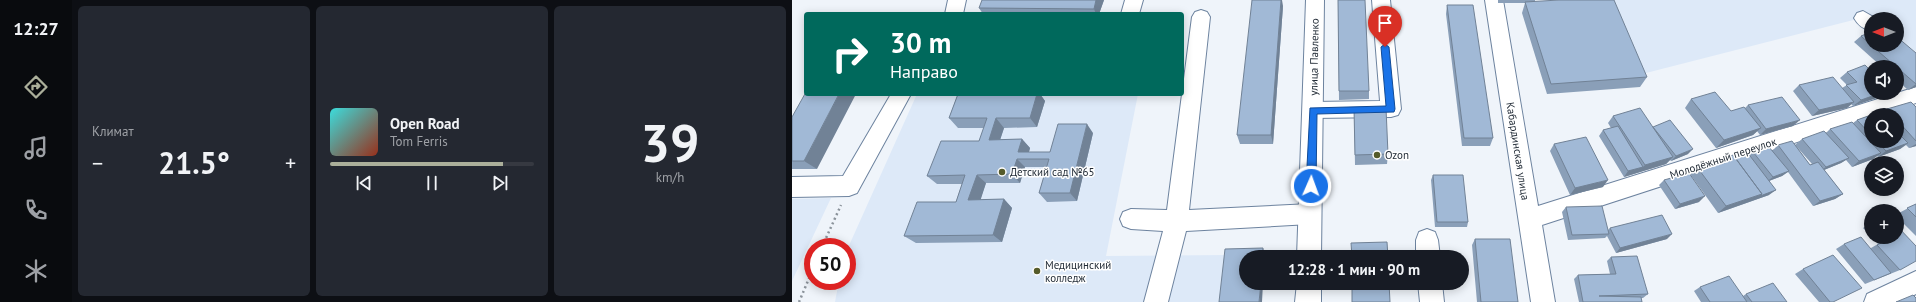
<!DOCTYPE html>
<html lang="ru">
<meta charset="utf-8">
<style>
body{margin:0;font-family:"PT Sans",sans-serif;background:#242831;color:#f1f3f6;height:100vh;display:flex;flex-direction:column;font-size:15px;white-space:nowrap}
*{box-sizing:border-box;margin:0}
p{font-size:13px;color:#9ea1a6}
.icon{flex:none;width:22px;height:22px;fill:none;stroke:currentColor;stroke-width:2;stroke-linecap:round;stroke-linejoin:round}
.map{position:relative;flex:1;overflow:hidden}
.drawer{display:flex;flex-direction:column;gap:6px;padding:6px;background:#0d0f14;width:720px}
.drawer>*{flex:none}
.banner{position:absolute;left:12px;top:12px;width:380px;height:84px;border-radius:4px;box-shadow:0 2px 10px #0003;background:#00695c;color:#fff;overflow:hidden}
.needle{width:26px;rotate:270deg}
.controls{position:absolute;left:1072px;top:12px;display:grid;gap:8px}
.controls a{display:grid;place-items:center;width:40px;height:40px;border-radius:50%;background:#171b24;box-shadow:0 2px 10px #0003;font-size:20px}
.speed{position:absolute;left:12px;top:238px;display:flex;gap:8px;font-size:20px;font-weight:700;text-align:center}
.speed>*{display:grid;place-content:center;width:52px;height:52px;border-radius:50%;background:#171b24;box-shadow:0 2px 10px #0003;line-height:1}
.speed .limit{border:6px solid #d22;background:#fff;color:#111}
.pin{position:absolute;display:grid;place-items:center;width:34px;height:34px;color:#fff;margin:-41px -17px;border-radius:50% 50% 50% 0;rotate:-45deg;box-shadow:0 0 4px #0007}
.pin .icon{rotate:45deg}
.me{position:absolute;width:44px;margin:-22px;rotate:2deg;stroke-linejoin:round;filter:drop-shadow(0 0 3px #0008)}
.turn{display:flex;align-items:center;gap:14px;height:84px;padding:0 20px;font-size:18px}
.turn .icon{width:52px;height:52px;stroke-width:2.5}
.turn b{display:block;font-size:28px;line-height:34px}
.big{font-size:30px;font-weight:600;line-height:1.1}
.drawer .tile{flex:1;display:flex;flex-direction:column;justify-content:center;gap:6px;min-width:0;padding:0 14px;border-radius:6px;background:#242831}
.drawer .dial{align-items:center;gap:0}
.dial b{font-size:52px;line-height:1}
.song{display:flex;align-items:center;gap:12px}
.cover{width:48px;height:48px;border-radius:6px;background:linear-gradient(135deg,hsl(180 70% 55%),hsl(10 70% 35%))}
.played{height:4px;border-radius:2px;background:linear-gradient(90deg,#abaf9a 85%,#363941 85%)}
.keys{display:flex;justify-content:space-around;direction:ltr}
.heat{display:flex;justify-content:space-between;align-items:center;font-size:22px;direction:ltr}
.drawer .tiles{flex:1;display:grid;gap:6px;grid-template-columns:repeat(3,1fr)}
.trip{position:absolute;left:447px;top:250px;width:230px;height:40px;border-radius:20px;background:#171b24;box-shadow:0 2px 10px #0003;font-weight:600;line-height:40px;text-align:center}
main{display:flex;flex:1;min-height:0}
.menu{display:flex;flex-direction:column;width:72px;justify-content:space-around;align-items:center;background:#090b0e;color:#9ea1a6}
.menu .icon{width:28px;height:28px}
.menu .current{color:#abaf9a}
.menu b{font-size:18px;color:#f1f3f6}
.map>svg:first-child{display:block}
.built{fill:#dde9f8}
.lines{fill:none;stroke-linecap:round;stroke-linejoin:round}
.minor-casing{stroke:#6d839f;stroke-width:2}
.major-casing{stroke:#6d839f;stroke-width:2}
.path{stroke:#8b939b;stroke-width:2.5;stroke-dasharray:2 3;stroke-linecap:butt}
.minor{fill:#fff;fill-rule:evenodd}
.major{fill:#fff;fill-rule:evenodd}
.wall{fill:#8a9fb8;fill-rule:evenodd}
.shaded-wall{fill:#718296}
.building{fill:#a1b9d6;stroke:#718296}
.route{fill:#1a73e8;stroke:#114b97}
.poi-dot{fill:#555b2a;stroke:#fff;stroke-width:1.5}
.labels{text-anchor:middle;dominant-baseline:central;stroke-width:3;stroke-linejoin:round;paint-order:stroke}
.street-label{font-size:11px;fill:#1e2833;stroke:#fff}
.poi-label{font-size:11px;fill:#1e2833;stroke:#fff;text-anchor:start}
</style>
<main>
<nav class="menu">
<b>12:27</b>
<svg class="icon current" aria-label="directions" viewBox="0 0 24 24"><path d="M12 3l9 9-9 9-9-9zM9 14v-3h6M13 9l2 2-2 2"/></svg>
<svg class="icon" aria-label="music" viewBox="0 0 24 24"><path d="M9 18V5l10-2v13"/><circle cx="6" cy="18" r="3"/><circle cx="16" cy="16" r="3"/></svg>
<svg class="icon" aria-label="phone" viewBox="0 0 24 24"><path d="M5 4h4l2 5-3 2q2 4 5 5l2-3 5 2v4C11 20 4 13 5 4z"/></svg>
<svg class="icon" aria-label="climate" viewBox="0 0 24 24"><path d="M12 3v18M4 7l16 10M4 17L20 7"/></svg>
</nav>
<section class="drawer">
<div class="tiles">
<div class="tile"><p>Климат</p>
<div class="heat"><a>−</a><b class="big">21.5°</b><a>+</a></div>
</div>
<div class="tile">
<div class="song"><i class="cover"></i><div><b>Open Road</b><p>Tom Ferris</p></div></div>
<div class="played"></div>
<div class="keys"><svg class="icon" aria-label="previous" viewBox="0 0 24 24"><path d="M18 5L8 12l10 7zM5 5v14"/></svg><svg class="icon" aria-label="pause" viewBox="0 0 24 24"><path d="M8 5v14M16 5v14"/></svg><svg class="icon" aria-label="next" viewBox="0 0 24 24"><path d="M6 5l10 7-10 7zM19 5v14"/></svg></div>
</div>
<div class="tile dial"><b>39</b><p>km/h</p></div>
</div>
</section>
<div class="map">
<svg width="1124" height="302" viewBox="0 0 1124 302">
<rect width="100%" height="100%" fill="#eff4fa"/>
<path class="built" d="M815,0H1124V52L1105,37V19H1081L1077,16L850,74Z
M125,94H346L314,256L436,255L431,302H43L47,281H55V250Z
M39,198L0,281V199Z"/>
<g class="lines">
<g class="minor-casing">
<path id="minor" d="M156,0H174L171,14H153Z
M333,0H351L347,14H329Z
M580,0H598L609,109L606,115L599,117L521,118L514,116L511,110L514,104L521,102L588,101Z
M693,0H711L746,206L1124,87V103L1087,115H1079V118L750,225L763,302H739Z
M409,10L415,12L418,17L397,210L518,204L526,207L529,214L526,221L518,224L394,231L376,302H352L371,231L339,229L331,226L328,219L331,212L339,209L375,210L400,17L403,12Z
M1071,11L1085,19H1079V31C1071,29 1066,25 1062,18L1065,13Z
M99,94H119L65,193L57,196L0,197V177L51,176Z
M635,229L643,232L646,240L648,257H624V240L627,232Z
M1124,271V294L1109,302H1072L1075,294Z
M626,283H650L652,302H628Z"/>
</g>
<g class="major-casing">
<path id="major" d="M514,0H532L529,257H505Z
M505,283H529V302H503Z"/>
</g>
<path class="path" d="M30,247L49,205
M7,302L21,269"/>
<use href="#minor" class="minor"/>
<use href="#major" class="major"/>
</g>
<path class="wall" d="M312,0L307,14H191L187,8Z
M546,0L577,91V99L547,100Z
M706,0H743V2L855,77L848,87L755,94L730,13L733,3H706Z
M655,5L701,138L698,146H670L654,14Z
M491,6L481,144H448L445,135Z
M1069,36L1124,53V87L1116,90L1105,80V67H1090L1062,42Z
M1055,72L1090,96L1061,106L1059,104L1055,108L1020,116L1001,91L1007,85L1050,88L1055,85L1048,78Z
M166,94H248L253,101L245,127L212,128L208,140L230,139L238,148L237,152H258L301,133L285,201L255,202L247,193L255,167H233L228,183H194L188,200L212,199L220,208L210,242L124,243L112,236L164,202L170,184H145L135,176L187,141L192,128H166L157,118Z
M899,99L939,111L953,108L956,105L1001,126L968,135L965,131L961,135L924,148L893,108Z
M1124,107V146L1117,148L1114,145L1108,149L1086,157L1085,156L1081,159L1060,167L1054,160L1049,163L1032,170L1051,194L1043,199L1021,206L996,172L990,176L977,181V195L926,213L898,174L905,167L942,156L957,155L961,152L980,151L986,145H1003L1010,139L1034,133L1038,129L1061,123L1065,120L1079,115V141H1105V115H1079L1088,114L1095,109ZM1004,146L1020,164L1018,165Z
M562,109L596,154L595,164L563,165Z
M821,116L861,127L896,154L879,161L878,160L874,164L832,177L807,136L811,130L819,128L816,123Z
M0,117L25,169H0Z
M762,144L811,187L778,195L758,151Z
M641,175L676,222L675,227H643L639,180Z
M872,180L907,202L883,209L867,185Z
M1124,204V236L1105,217V214Z
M774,207L816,230L818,228L875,239L824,253L815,236L813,238L776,240L770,212Z
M1079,223V236L1071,228Z
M1080,237H1105L1108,270L1073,284L1044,249L1052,244L1079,248L1086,244Z
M683,239L726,302H685L680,245Z
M819,257L856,294L851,298H849L850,302H787L782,279L786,275L818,274L815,261Z
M1011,269L1041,302H1027L1003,274Z
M908,287L951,296L954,294L995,302H909L902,291Z"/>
<path class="shaded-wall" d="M304,0H312L307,14H304L302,9Z
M489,0H490L491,6L481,144L479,135Z
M1124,84V87L1116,90Z
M1089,93H1094L1090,96L1061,106L1069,100Z
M47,94H64L25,169L12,161Z
M245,94H248L253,101L245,127L238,118Z
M1062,102L1055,108L1020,116L1027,110Z
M204,118L212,128L205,149L197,140Z
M1008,120L1001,126L968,135L974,129Z
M295,124L301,133L285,201L278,193Z
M969,128L961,135L924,148L932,140Z
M230,139L238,148L235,159L226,152Z
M1116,143L1108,149L1086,157L1094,151Z
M1124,144V146L1117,148Z
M901,149L896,154L879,161L884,156Z
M1089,153L1081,159L1060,167L1067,161Z
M881,157L874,164L832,177L836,171L851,167L853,165Z
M1057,158L1049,163L1027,172L1034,167Z
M225,159L233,167L228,183L220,174Z
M997,171L990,176L974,182L981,177Z
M185,175L194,183L186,208L176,200Z
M816,180L811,187L778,195L783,188Z
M984,190L977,195L926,213L934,206L970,194Z
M1051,194L1043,199L1021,206L1028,201Z
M913,196L907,202L883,209L888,204Z
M212,199L220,208L210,242L201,235Z
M880,234L875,239L824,253L828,248Z
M471,248L473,254V257H470Z
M469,283H471L470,302H467Z"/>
<path class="building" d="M190,0H304L302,9L187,8Z
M460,0H489L479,135H445Z
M546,0H573L577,91H547Z
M767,0H822L855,77L759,84L733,2Z
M655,5H681L701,138H672Z
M1079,32V45L1069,36Z
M1105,37L1124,53V84L1079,45H1105Z
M1073,65L1079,71V93H1089L1069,100L1054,85L1065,82L1055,72Z
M1041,77L1062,102L1027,110L1007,85Z
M14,92V94H47L12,161H0V117Z
M923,92L939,111L952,107L969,128L932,140L899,99Z
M166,94H245L238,118H204L197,140L230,139L226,152H258L266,124H295L278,193H247L257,159H225L220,174L185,175L176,200L212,199L201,235L112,236L125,202H164L173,175L135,176L149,141H187L195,118H157Z
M990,97L1008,120L974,129L956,105Z
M1119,102L1124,107V141L1105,120V115H1101L1095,109Z
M594,108L596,154L563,155L562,109Z
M848,108L881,157L853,165L821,116Z
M1086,113L1088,115H1079Z
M1079,115V135L1065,120Z
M878,120L901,149L884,156L861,127Z
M1060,122L1089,153L1067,161L1038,129Z
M826,126L851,167L836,171L811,130Z
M1032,131L1057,158L1034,167L1010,139Z
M1105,132L1116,143L1094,151L1085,141H1105Z
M794,137L816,180L783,188L762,144Z
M1000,141L1018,165L1026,162L1051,194L1028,201L986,145Z
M977,147L997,171L981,177L961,152Z
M955,152L984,190L968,196L970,194L942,156Z
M941,155L970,194L934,206L905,167Z
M897,173L913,196L888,204L872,180Z
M641,175H671L676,222H645Z
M1124,204V217L1115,208Z
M810,206L817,234L780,235L774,207Z
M870,215L880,234L828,248L818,228Z
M1105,226L1124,246V261L1108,270L1085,245L1095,240L1093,237H1105Z
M1069,237L1099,273L1082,280L1052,244Z
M683,239H718L726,302H689Z
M595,242L596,257H560L559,243Z
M471,248L470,257H454V283H469L467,302H427L433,249Z
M1041,255L1070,288L1041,302H1038L1011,269Z
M845,256L856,294L807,296L849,297L850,302H791L786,275L824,274L819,257Z
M937,276L955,302H918L908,287Z
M560,283H597L598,302H560Z
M981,283L995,302H960L954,294Z
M1121,295L1124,298V302H1104Z"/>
<path class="route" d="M593,44L597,47L603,109L602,112L525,114L524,186L522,189H516L514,186L518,108L594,106L589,47Z"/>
<g class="poi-dot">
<circle cx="585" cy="155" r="4"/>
<circle cx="210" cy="172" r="4"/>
<circle cx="245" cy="271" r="4"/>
</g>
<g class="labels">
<g class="street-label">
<text transform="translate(522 57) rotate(-89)">улица Павленко</text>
<text transform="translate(726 151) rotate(81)">Кабардинская улица</text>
<text transform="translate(931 158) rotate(-18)">Молодёжный переулок</text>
</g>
<g class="poi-label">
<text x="593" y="155">Ozon</text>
<text x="218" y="172">Детский сад №65</text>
<text x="253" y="265">Медицинский<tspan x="253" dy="13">колледж</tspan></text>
</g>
</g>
</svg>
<div class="controls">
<a><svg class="needle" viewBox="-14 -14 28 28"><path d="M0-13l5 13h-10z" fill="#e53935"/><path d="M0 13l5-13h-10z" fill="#9ea1a6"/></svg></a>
<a><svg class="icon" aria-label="sound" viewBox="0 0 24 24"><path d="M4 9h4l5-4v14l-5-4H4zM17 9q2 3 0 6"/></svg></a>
<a><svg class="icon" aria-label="search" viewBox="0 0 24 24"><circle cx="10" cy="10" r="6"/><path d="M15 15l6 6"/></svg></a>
<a><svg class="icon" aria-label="layers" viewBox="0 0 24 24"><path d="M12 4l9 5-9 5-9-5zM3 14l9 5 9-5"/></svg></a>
<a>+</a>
</div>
<div class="speed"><div class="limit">50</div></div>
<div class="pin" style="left:593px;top:47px;background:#d93025"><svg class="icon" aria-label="arrive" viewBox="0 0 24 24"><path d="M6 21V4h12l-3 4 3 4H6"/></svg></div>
<svg class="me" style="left:519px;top:186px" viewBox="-20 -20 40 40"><circle r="17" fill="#1a73e8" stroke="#fff" stroke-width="3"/><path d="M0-11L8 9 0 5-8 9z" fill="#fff"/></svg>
<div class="trip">12:28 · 1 мин · 90 m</div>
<div class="banner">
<div class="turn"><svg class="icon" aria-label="right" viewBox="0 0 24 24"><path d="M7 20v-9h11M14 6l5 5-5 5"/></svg><div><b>30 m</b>Направо</div></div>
</div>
</div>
</main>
